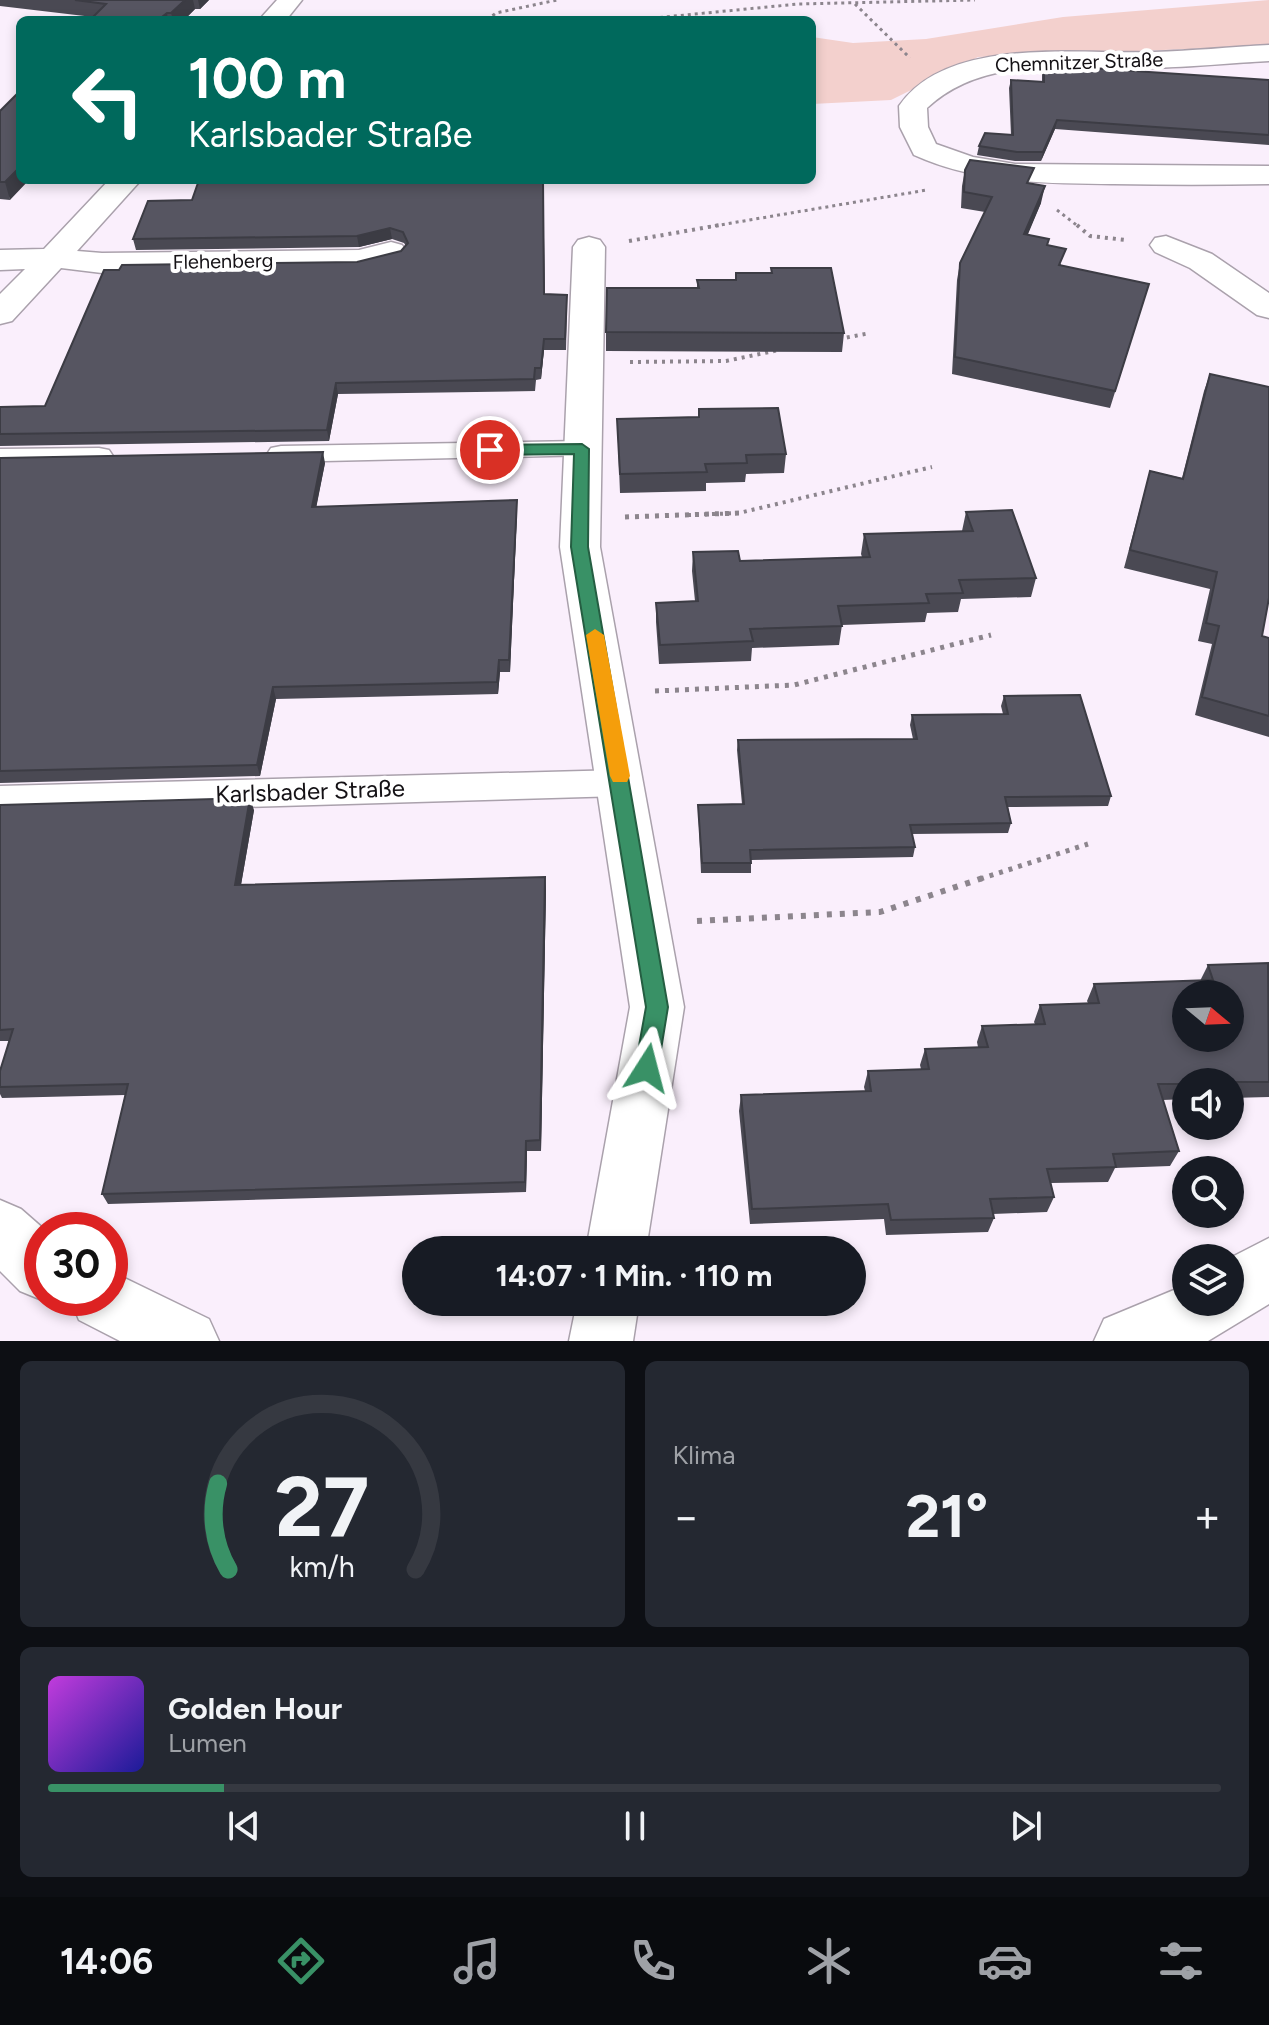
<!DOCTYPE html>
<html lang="de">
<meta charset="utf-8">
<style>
body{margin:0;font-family:Figtree,sans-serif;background:#242831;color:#f1f3f6;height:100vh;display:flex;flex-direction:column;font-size:30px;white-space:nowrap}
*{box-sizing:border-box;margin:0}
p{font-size:26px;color:#9ea1a6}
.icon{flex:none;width:44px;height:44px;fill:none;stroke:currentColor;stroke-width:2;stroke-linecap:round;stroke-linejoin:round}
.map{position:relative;height:1341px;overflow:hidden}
.side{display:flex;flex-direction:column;gap:20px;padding:20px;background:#0d0f14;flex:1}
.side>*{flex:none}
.top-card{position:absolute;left:16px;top:16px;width:800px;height:168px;border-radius:12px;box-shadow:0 4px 12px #0003;background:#00695c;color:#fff;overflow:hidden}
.needle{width:52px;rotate:109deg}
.fabs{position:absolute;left:1172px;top:980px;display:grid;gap:16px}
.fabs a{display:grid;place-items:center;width:72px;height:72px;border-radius:50%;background:#171b24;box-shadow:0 4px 12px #0003;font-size:40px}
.speed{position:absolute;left:24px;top:1212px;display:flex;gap:16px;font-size:40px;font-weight:700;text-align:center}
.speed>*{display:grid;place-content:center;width:104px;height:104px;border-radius:50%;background:#171b24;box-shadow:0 4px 12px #0003;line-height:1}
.speed .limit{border:12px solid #d22;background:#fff;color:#111}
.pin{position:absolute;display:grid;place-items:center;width:68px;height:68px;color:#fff;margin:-34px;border:4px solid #fff;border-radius:50%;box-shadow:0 2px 8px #0007}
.me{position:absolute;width:88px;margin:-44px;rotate:9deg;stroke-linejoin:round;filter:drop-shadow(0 0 6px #0008)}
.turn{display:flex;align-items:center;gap:28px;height:168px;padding:0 40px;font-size:36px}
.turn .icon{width:104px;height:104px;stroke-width:2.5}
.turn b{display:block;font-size:56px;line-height:68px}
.big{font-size:60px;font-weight:700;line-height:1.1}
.side .card{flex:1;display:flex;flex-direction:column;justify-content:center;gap:12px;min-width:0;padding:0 28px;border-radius:12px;background:#242831}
.side .dial{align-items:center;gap:0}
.dial svg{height:208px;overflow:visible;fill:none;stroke:#363941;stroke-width:7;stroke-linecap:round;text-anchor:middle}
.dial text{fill:#f1f3f6;stroke:none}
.song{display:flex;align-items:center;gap:24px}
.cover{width:96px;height:96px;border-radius:12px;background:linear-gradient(135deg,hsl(290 70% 55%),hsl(240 70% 35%))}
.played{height:8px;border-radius:4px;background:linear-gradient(90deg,#399166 15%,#363941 15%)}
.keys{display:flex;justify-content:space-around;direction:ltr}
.heat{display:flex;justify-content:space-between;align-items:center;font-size:44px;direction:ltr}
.side .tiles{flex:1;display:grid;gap:20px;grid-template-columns:1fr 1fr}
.card:last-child{grid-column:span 2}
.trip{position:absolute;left:402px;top:1236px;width:464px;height:80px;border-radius:40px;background:#171b24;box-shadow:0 4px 12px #0003;font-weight:700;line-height:80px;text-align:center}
.menu{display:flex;height:128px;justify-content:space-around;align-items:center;background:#090b0e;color:#9ea1a6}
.menu .icon{width:56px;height:56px}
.menu .active{color:#399166}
.menu b{font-size:36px;color:#f1f3f6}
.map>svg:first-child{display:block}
.green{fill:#f3d0cd}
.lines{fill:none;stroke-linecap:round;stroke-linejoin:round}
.lane-casing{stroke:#aaa1ac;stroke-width:3}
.street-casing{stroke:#aaa1ac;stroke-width:3}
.path-far3{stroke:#8c858d;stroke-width:3;stroke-dasharray:3 4;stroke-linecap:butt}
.path-far2{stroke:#8c858d;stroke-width:4;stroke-dasharray:3 5;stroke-linecap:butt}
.path-far1{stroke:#8c858d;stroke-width:5;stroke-dasharray:4 6;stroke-linecap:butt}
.path{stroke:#8c858d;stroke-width:6;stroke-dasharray:5 8;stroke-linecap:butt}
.lane{fill:#fff;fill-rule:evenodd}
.street{fill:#fff;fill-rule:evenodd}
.wall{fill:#4a4953}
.shaded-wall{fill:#3c3c44}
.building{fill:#565561;stroke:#3c3c44;stroke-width:2;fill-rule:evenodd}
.route{fill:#399166;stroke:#255e42;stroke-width:2}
.slow{fill:#f59e0b}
.labels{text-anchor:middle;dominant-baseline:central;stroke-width:8;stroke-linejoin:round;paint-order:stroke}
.far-street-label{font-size:20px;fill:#141115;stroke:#fff}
.street-label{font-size:24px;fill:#141115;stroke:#fff}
</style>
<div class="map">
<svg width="1269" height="1341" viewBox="0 0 1269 1341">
<rect width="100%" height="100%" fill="#faeffc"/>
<path class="green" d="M1269,0V46L978,57L891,100L812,104V37L853,43L926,39L1063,17Z"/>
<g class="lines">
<g class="lane-casing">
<path id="lane" d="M582,441L592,443L596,449L592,455L281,462L271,460L267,454L271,448L281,446Z
M99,448L109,450L113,456L109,462L0,467V449Z
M621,770L633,774L638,783L633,792L621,796L0,814V786Z"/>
</g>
<g class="street-casing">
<path id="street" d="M277,0H302L286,20H259Z
M1269,45V61C1230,63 1191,67 1152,68C1076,70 987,52 927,108L928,127L936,144L973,157L1015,164L1269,166V184C1217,185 1166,185 1114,184C1045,183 978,184 914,155L900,127L899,106C948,35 1078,55 1153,52C1192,51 1230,47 1269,45Z
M109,180H141L77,251L102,253L359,250L391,242L402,245L407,252L402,259L359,270L102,273L61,268L12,321L0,324V294L25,269L0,270V250L44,249Z
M1166,236L1212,254L1269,293V318L1257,315L1190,268L1155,252L1150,245L1155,238Z
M589,237L600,240L605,247L600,547L684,1007L646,1250H586L630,1007L560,547L573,247L578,240Z
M0,1200L21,1209L45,1230H42V1298H46L42,1300L20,1291L0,1271Z
M1269,1238V1304L1208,1341H1094L1104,1319L1186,1285V1302H1230V1258Z
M110,1271L209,1319L219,1341H120L79,1320L70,1298H110Z
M577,1302H639L633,1341H569Z"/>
</g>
<path class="path-far3" d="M855,4L910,58
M487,20L496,13L557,0
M555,20L644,19L798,4L975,0
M1057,210L1079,227
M708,227L927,190"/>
<path class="path-far2" d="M1077,225L1090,236L1126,240
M629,241L720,225
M839,339L870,333
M630,362L726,361L779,350
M688,515L739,513L932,467"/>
<path class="path-far1" d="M625,517L740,513
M655,691L794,685L991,635
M980,879L1088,844"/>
<path class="path" d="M697,921L880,912L986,877"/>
<use href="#lane" class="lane"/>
<use href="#street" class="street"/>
</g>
<path class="wall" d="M0,0H209L200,9H195L184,20H90L93,17L0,6Z
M1044,65L1269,80V145L1055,129L1041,161H1015L977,155L979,146L1011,135L1009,88L1011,80L1042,82V73Z
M0,111L10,200L0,199Z
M965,170L1031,184L1041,203L1027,235L1048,245L1062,266L1149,284L1110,408L952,374L957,280L960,263L985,212L961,208L962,186Z
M543,180L545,294L567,306L566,350H544L541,379L536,380L535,391L338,394L329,441L0,446V407L45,406L357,262L401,251L406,246L404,243L392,239L359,247L136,250L133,239L192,200Z
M771,268L844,333L842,352L606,351V332L697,288V280H735L736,273H771Z
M1210,374L1262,636L1269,638V737L1195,715L1212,644L1198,641L1210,589L1124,568L1150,471L1182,478L1204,391Z
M617,419L786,454L784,473L746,474L745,482L706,483V491L620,493Z
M0,458L325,463L316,507L517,500V512L510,672H500L498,694L276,699L260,776L0,783Z
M966,512L1036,578L1031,597L961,599L958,612L927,613L925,622L842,625L839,645L752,648L751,661L659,664L656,622V603L695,601L692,571L693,552L740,561L862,557L861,554L864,534L962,531Z
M1004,696L1111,796L1108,806L1008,807L1011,823L1008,833L912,834L915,847L913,857L751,860V873H701L698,805L742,804L737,750L738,740L913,739L910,725L912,715L1003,714L1001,706Z
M0,805L254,810L241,885L545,877L546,889L541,1151H527L526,1192L108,1204L102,1194L125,1095L2,1098L0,1094V1071L9,1041H0Z
M1269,964V1097L1230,1098V1082H1186V1099L1163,1100L1179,1151L1170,1166L1115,1168L1108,1182L1051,1183L1054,1197L1047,1212L993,1214L994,1218L988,1232L886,1235L884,1219L750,1224L739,1111L741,1095L865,1091L864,1087L868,1071L921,1069L920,1065L925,1049L978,1047L977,1042L982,1026L1035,1024L1034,1022L1040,1005L1088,1003L1087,1001L1094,984L1200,981L1208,965Z"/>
<path class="shaded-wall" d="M185,0H193L195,9L184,20H173L171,13Z
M198,0H209L200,9Z
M167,13L168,20H158Z
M1057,120L1055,129L1041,161L1043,152Z
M20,167V180H29L10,200L5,182Z
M1045,186L1041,203L1021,251L1024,234Z
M390,228L392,239L359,247L357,236Z
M544,339V350L541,379V368Z
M336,383L338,394L329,441L327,430Z
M323,452L325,463L314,519L312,507Z
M517,500V512L510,672L509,660Z
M499,660L500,672L498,694L497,682Z
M273,687L276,699L260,776L257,765Z
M250,798L254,810L239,896L235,885Z
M545,877L546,889L541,1151L540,1140Z
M526,1141L527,1151L526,1192L525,1182Z"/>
<path class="building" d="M75,0H185L171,13H167L158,20H90L106,4Z
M1044,65L1269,80V135L1057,120L1043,152H1017L979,146L985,133L1013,135L1011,80L1044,82Z
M20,91V167L5,182H0V111Z
M970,160L1034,168L1027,183L1045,186L1024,234L1049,239L1047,245L1066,249L1059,265L1149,284L1115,391L955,357L960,263L992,197L964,192L965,170Z
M199,180H543L544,294L567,295L565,339H544L541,368H535L534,379L336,383L327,430L0,434V407L45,406L104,270H119L122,265L357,262L401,251L408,243L403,232L390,228L357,236L133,239L148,201L192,200Z
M771,268H831L844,333L606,332L607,288H699L697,280H736V273H772Z
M1210,374L1269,387V598L1262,636L1269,638V716L1202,697L1219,626L1206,623L1217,572L1130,550L1150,471L1183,479Z
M778,408L786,454L746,455L747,463L705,464L707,472L620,474L617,419L699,417V409Z
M323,452L312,507L517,500L509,660H499L497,682L273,687L257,765L0,771V458Z
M1012,510L1036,578L959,580L963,593L926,594L929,603L838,606L842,626L750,629L753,641L660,645L656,603L698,601L693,552L738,551L740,561L870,557L864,534L973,531L966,512Z
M1080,695L1111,796L1005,797L1011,823L910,825L915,847L750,850L751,863H702L698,805L744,804L738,740L917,739L912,715L1008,714L1004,696Z
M250,798L235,885L545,877L540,1140L526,1141L525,1182L102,1194L128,1084L0,1087V1071L13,1029L0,1030V805Z
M1268,963L1269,1082H1186V1084H1158L1179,1151L1113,1154L1116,1167L1047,1169L1054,1197L990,1199L994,1218L891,1220L888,1204L752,1209L741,1095L871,1091L868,1071L929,1069L925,1049L988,1047L982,1026L1045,1024L1040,1005L1099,1003L1094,984L1213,980L1208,965ZM1186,994H1230V1038H1186Z"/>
<path class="route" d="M582,444L589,449L588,547L668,1007L658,1068L655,1075L647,1078L639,1075L635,1068L646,1007L571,547L574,454L490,455L482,450L490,445Z"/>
<path class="slow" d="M595,629L604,635L630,776L627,782H613L610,776L586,635Z"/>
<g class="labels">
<g class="far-street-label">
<text transform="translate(1079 62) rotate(-2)">Chemnitzer Straße</text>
<text transform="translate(223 261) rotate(-1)">Flehenberg</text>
</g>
<g class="street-label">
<text transform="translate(310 791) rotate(-2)">Karlsbader Straße</text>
</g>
</g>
</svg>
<div class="fabs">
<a><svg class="needle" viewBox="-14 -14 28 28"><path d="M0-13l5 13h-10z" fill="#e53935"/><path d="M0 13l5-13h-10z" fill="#9ea1a6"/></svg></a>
<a><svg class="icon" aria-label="sound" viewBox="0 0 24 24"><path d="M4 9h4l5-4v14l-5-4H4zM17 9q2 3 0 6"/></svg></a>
<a><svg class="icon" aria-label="search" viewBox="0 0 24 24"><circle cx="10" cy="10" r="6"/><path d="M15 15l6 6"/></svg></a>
<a><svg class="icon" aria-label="layers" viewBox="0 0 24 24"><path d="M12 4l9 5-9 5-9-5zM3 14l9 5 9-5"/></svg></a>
</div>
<div class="speed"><div class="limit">30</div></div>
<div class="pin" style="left:490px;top:450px;background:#d93025"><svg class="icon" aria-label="arrive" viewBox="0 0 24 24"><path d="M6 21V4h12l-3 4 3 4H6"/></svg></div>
<svg class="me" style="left:647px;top:1068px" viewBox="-20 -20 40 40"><path d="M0-17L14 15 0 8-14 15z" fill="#399166" stroke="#fff" stroke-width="4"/></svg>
<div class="trip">14:07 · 1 Min. · 110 m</div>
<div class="top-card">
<div class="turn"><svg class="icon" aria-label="left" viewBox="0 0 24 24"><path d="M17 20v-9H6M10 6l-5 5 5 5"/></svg><div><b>100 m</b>Karlsbader Straße</div></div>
</div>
</div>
<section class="side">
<div class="tiles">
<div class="card dial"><svg viewBox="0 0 100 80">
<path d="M14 69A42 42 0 1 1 86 69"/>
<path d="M14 69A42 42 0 0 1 10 36" stroke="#399166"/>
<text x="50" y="56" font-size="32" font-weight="700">27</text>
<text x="50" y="72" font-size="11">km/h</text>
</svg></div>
<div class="card"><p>Klima</p>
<div class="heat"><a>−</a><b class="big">21°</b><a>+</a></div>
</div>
<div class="card">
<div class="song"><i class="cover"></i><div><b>Golden Hour</b><p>Lumen</p></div></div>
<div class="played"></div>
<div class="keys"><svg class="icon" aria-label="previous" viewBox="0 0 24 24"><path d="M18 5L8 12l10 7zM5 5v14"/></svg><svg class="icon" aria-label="pause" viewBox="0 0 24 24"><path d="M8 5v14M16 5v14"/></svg><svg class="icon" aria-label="next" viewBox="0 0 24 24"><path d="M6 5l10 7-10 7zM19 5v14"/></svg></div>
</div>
</div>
</section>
<nav class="menu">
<b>14:06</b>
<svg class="icon active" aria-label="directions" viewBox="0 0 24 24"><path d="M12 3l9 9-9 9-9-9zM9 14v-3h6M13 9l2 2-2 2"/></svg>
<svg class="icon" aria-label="music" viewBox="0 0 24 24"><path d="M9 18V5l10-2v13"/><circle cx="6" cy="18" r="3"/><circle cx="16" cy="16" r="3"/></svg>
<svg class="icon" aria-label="phone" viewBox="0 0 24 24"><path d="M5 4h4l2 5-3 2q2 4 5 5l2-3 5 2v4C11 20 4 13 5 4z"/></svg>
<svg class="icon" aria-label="climate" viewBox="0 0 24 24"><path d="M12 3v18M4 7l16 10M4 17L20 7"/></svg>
<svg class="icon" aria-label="car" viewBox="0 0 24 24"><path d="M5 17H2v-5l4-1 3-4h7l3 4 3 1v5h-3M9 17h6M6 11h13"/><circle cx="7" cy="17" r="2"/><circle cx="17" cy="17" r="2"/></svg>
<svg class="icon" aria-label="filters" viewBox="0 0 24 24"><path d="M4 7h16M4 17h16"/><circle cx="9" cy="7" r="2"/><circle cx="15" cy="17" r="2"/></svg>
</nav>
